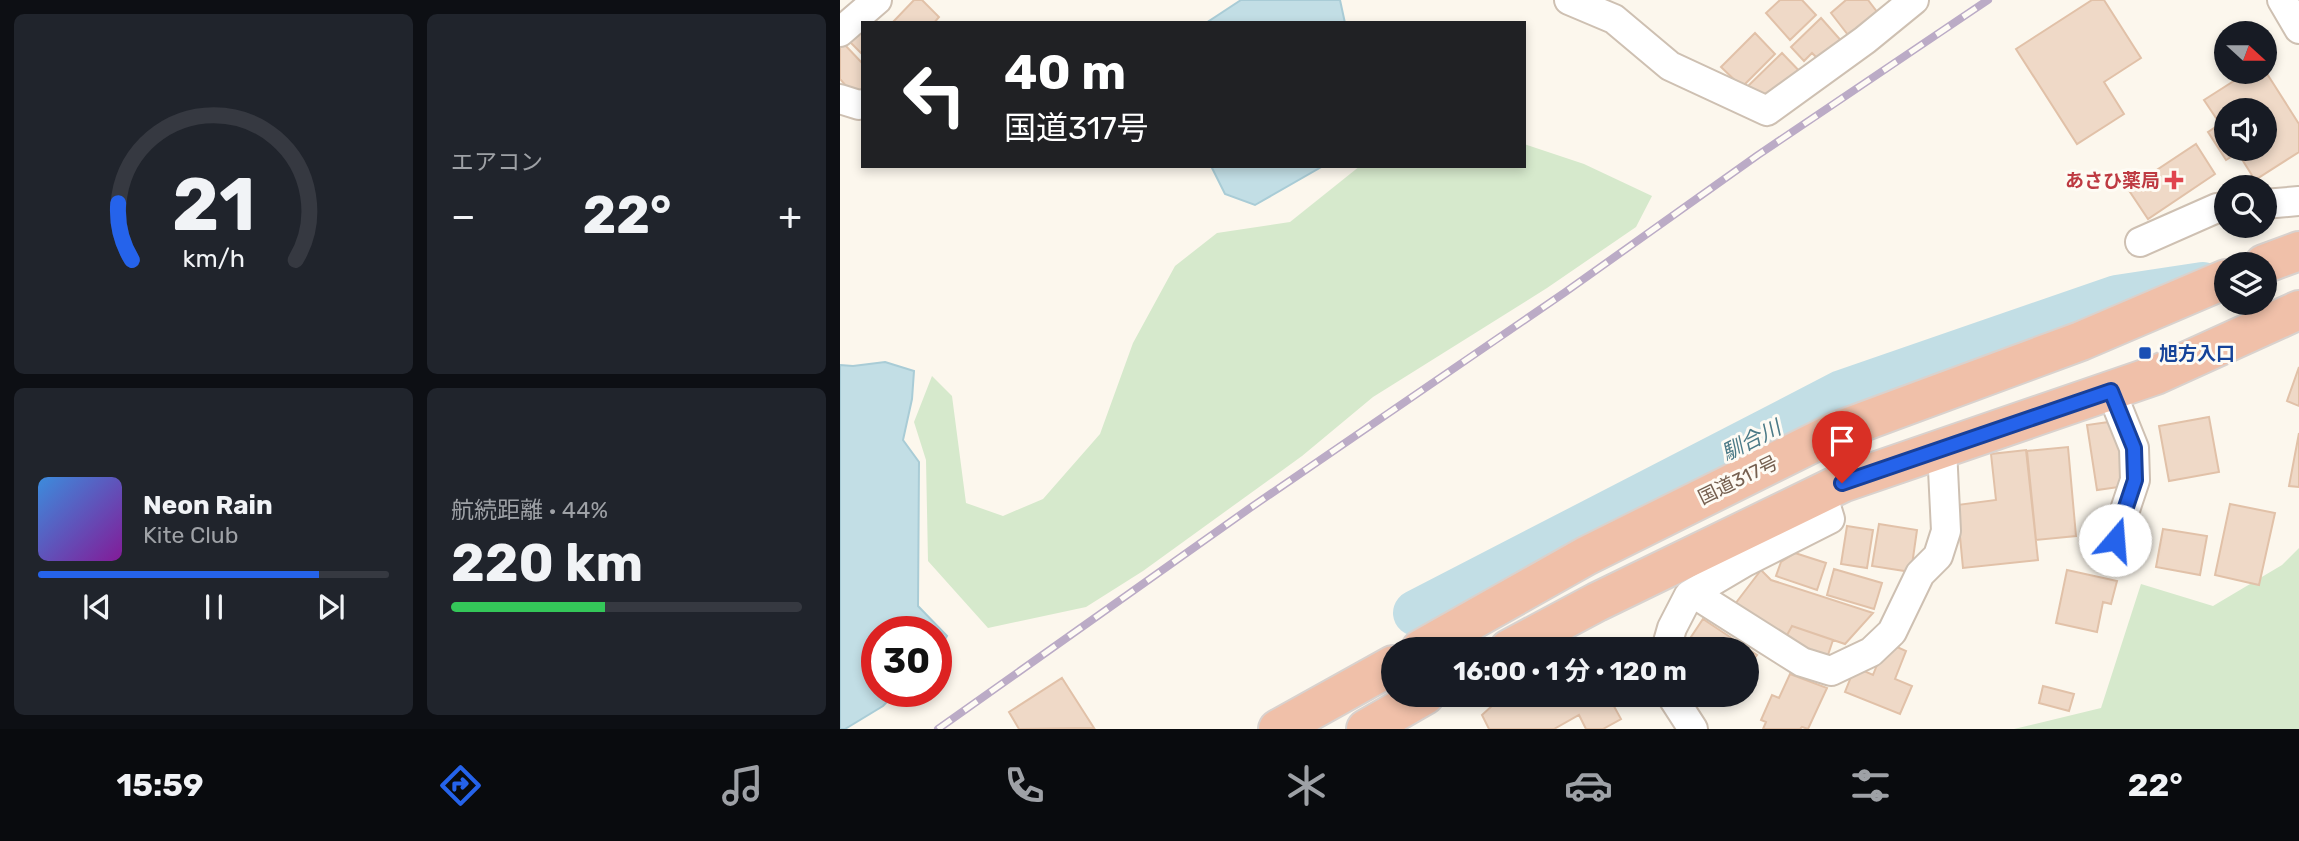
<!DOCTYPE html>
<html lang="ja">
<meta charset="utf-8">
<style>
body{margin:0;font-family:Rubik,"Noto Sans JP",sans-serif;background:#20242c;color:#f1f3f6;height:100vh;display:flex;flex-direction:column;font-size:26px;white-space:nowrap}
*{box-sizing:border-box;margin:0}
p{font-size:23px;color:#9ea1a6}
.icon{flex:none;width:38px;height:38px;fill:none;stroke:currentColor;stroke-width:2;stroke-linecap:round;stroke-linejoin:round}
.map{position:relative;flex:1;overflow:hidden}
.drawer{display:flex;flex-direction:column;gap:14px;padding:14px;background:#0d0f14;width:840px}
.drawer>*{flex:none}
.hud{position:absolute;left:21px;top:21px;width:665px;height:147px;border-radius:0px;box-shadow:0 4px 10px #0003;background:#202124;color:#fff;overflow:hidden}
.needle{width:46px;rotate:111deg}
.controls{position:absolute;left:1374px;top:21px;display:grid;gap:14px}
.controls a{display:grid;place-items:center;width:63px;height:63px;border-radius:50%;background:#171b24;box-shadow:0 4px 10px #0003;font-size:35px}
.speed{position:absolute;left:21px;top:616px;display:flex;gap:14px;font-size:35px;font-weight:700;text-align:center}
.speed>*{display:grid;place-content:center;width:91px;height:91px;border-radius:50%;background:#171b24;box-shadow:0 4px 10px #0003;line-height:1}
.speed .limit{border:10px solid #d22;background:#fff;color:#111}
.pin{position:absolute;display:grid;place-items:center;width:60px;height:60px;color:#fff;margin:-72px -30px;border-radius:50% 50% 50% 0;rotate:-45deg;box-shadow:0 0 7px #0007}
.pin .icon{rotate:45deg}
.me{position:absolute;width:77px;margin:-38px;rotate:18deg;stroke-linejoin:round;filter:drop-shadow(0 0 5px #0008)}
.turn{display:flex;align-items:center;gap:24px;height:147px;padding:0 28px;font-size:32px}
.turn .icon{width:91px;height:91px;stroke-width:2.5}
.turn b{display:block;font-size:49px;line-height:60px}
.big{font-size:52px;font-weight:700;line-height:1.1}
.drawer .widget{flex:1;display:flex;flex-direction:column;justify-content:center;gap:10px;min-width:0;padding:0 24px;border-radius:10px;background:#20242c}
.drawer .dial{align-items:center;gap:0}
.dial svg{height:182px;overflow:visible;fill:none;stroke:#363941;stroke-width:7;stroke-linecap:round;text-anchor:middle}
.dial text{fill:#f1f3f6;stroke:none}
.song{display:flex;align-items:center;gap:21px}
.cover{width:84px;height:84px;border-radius:10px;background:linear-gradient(135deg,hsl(210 70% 55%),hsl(290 70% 35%))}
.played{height:7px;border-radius:4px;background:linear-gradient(90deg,#2563eb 80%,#363941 80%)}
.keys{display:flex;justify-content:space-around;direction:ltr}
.heat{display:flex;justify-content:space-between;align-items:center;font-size:38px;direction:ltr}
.charge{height:10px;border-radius:5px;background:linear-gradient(90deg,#34c759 44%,#363941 0)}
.drawer .tiles{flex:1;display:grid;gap:14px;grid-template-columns:repeat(2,1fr)}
.trip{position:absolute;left:541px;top:637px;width:378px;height:70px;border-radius:35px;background:#171b24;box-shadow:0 4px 10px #0003;font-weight:700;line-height:70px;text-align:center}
.tab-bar{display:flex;height:112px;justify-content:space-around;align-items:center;background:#090b0e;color:#9ea1a6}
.tab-bar .icon{width:49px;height:49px}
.tab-bar .active{color:#2563eb}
.tab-bar b{font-size:32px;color:#f1f3f6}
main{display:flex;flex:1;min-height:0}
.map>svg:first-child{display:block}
.green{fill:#d6e9cc}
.water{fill:#c2dee5;stroke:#a9ccd6;stroke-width:2}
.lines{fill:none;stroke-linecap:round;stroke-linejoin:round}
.river{stroke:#c2dee5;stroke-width:46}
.building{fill:#efd9c7;stroke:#e1c1a8;stroke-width:2;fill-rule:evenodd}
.minor-casing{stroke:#cec0b2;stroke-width:32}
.highway-casing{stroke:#d9d2ce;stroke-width:42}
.minor{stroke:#fff;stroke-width:28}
.highway{stroke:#f0c0a9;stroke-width:38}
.rail-casing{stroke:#bbabc6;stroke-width:8}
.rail{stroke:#fefbf4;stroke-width:5;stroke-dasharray:16;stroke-linecap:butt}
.route-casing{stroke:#184099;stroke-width:18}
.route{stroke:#2563eb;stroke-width:12}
.health-dot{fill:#e0444e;stroke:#fefbf4;stroke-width:2.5}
.transit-dot{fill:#1a4fb4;stroke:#fefbf4;stroke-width:2.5}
.labels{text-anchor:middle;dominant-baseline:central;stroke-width:6;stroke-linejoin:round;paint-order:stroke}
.health-label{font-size:19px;font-weight:bold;fill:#be3a42;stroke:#fefbf4;text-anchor:end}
.transit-label{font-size:19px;font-weight:bold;fill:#164399;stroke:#fefbf4;text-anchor:start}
.street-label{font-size:19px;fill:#766050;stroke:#fefbf4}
.water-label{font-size:21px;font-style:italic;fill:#4b7a87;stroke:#fefbf4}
</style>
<main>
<section class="drawer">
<div class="tiles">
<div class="widget dial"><svg viewBox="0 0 100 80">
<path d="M14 69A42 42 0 1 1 86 69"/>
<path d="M14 69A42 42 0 0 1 8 44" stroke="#2563eb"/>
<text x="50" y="56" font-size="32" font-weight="700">21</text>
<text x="50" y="72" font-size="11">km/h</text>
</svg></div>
<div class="widget"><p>エアコン</p>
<div class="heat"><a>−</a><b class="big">22°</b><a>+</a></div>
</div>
<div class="widget">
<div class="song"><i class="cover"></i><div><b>Neon Rain</b><p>Kite Club</p></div></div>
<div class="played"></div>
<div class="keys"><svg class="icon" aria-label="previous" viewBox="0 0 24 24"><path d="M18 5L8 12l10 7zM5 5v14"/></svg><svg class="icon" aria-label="pause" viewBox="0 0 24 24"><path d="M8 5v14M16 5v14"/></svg><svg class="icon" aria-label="next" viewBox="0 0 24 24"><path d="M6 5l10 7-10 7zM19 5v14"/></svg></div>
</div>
<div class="widget"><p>航続距離 · 44%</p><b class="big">220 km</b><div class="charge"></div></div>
</div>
</section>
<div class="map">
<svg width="1459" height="729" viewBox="0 0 1459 729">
<rect width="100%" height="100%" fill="#fcf7ed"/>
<path class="green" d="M684,144L744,164L812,196L796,227L707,288L533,397L462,456L303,571L246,607L148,628L88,561L86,460L74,422L92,376L112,396L126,503L163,516L203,499L260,434L293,343L335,266L377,233L450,222L520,166H684Z
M1459,548V729H1174L1261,708L1301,584L1373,606L1442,565Z"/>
<path class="water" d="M401,0H500L505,23H366Z
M371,166H483L415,205L385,194Z
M45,362L74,371L72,399L63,440L79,462L78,606L107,636L96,655V632H37V691H58L43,706L5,729H0V365L13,366Z"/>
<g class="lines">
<path class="river" d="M576,613L1002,393L1277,298L1363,285"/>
</g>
<path class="building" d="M74,0H82L99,17L94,23H52Z
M940,0H962L976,15L950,40L926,13Z
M1006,0H1028L1041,17L1012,40L991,13Z
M1252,0H1264L1301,58L1264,82L1284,114L1237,144L1176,49Z
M981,18L1004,44L983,64L972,53L964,61L951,47Z
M23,29V55L10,42Z
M915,33L935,54L902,87L881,67Z
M4,44L23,64V88L14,95L0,79V47Z
M942,53L965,77L926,107L906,88Z
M1424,69L1459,124V152L1415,180L1398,153L1386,160L1368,132L1380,124L1364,100L1408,72H1424ZM1386,110H1424V149H1386Z
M1356,144L1375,174L1308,219L1288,189Z
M1459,367V406L1447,401Z
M1369,417L1379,472L1329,481L1319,426Z
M1276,421L1286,486L1257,490L1247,425Z
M1459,433V487L1449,486Z
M1228,447L1236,536L1196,540L1187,451Z
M1186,450L1198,560L1123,568L1117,505L1156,500L1151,454Z
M1390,504L1435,513L1419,585L1375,575Z
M1039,524L1077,530L1071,572L1032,566Z
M1007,526L1033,530L1027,568L1001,564Z
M1323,529L1367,536L1360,575L1316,567Z
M955,553L986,563L977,590L936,576L941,562Z
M994,569L1042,583L1034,609L987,595Z
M921,570L931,580L1033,613L1005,644L952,626L942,644L892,608Z
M1227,570L1277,581L1271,604L1263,602L1257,632L1216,623Z
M863,619L917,655L906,670V649H843Z
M952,626L993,640L986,661L942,644Z
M1046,642L1066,651L1055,679L1072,686L1060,714L1005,692L1015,667L1033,675Z
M950,674L987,688L968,729L962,727L960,729H923L926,722L921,720L932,695L939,698Z
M222,678L254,728L179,729L169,712Z
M1203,686L1234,694L1229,711L1199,703Z
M664,695H773L774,697L770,699L781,719L763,729H746L739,715L714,729H649L642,715Z"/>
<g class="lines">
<g class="minor-casing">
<path id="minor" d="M729,0L774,19L830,66L927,111L1025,40L1074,0
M1442,0L1459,29
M0,32L37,0
M0,99L19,105L23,104
M1424,204L1459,201
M1300,242L1377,208L1386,207
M1271,391L1294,448L1295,480L1275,540
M853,593L962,662L991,671L1031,652L1052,632L1080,574L1098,556L1106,531L1102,449
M826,649L832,628L849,595L905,562L990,519L982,493
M831,695L853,729"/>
</g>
<g class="highway-casing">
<path id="highway" d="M1424,264L1459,251
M581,649L746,556L995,432L1241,341L1386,279
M669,649L757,602L1002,483L1316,375L1459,310
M438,729L553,665
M526,729L585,695"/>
</g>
<use href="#minor" class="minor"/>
<use href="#highway" class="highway"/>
<g class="rail-casing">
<path id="rail" d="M98,729L410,508L724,293L918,155L1148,0"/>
</g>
<use href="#rail" class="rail"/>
</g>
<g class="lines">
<g class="route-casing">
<path id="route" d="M1002,483L1271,391L1294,448L1295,480L1275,540"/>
</g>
<use href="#route" class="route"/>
</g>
<path class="health-dot" d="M1330.5 169.5h7v7h7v7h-7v7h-7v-7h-7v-7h7z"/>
<rect class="transit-dot" x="1298" y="346" width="14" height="14" rx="3.5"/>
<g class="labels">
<g class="health-label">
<text x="1320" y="180">あさひ薬局</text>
</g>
<g class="transit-label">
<text x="1319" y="353">旭方入口</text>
</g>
<g class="street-label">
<text transform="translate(898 480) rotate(-26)">国道317号</text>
</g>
<g class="water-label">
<text transform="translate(911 440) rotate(-27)">馴合川</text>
</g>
</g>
</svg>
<div class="controls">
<a><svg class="needle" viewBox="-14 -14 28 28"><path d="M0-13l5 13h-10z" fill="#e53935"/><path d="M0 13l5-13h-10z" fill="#9ea1a6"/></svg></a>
<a><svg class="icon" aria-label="sound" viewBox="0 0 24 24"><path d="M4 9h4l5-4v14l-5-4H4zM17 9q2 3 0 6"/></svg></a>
<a><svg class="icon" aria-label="search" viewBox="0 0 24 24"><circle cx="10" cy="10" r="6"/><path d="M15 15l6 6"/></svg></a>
<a><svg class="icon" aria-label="layers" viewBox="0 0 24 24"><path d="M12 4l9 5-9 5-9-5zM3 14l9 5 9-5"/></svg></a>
</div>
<div class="speed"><div class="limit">30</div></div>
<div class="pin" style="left:1002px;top:483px;background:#d93025"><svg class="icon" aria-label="arrive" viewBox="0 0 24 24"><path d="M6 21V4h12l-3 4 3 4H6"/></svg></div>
<svg class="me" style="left:1275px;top:540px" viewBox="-20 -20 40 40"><circle r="19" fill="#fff"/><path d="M0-13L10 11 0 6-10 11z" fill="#2563eb"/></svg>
<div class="trip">16:00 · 1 分 · 120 m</div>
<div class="hud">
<div class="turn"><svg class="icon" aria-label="left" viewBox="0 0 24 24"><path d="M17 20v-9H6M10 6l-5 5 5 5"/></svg><div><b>40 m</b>国道317号</div></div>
</div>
</div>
</main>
<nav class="tab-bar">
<b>15:59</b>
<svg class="icon active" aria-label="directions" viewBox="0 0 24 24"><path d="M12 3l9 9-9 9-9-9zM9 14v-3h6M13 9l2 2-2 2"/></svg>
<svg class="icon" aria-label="music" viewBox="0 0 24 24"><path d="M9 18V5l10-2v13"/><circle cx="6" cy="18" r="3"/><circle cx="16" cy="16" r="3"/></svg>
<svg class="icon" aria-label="phone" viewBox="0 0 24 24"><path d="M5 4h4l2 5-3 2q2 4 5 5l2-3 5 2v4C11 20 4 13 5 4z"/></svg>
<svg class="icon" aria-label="climate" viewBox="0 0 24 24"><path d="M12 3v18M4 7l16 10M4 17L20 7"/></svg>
<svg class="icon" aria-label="car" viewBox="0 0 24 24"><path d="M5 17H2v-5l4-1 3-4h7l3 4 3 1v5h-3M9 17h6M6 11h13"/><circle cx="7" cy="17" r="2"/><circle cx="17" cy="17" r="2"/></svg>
<svg class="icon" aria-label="filters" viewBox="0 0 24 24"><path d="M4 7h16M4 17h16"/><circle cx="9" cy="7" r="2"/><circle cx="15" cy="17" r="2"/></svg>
<b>22°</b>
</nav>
